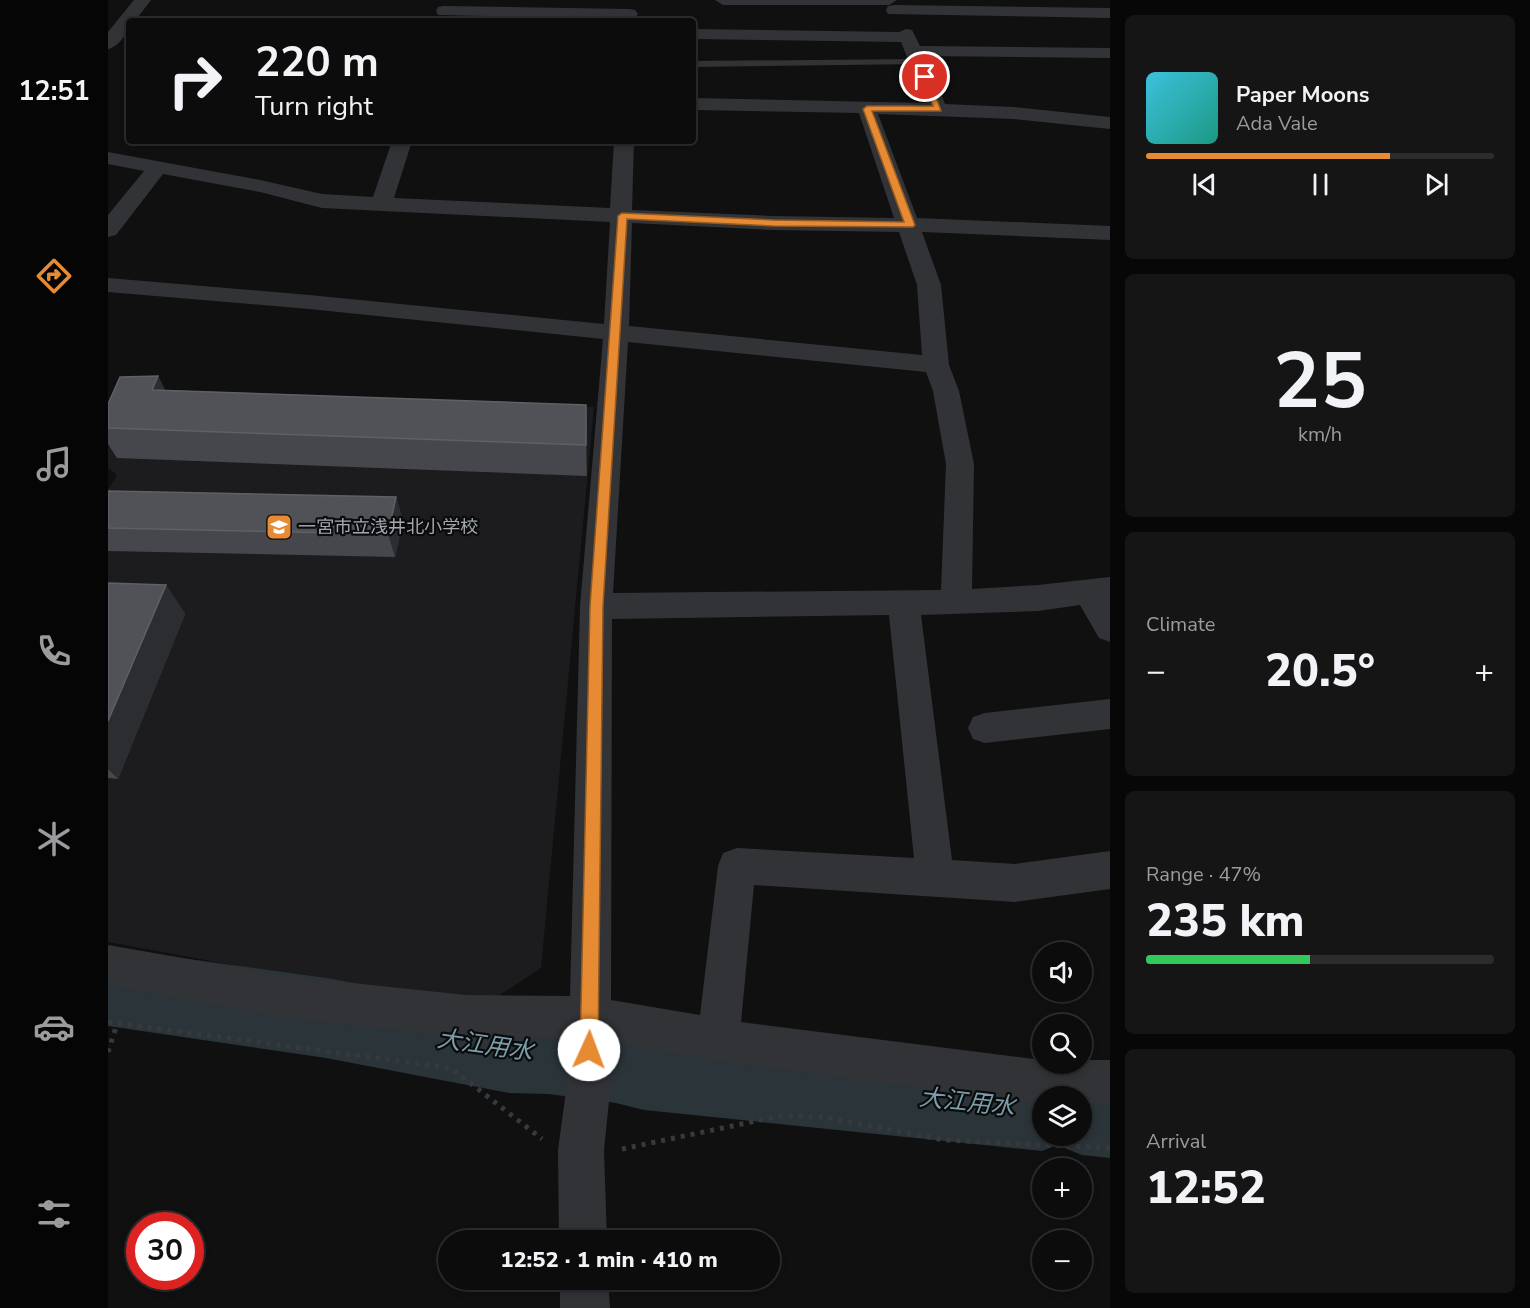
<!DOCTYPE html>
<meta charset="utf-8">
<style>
body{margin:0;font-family:"Nunito Sans","Noto Sans JP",sans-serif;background:#151516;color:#f1f3f6;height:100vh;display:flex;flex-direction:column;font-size:22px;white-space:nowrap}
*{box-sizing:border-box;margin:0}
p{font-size:20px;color:#9a9b9d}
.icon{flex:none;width:33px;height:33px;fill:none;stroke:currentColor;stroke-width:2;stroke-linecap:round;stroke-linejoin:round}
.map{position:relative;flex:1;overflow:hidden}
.details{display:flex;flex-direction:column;gap:15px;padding:15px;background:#070707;width:420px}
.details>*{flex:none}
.top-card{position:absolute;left:18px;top:18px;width:570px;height:126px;border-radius:6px;box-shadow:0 3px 9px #0003,0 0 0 2px #2c2c2e;background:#0c0c0d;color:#f1f3f6;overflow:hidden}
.tools{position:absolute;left:924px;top:942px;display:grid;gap:12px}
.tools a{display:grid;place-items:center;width:60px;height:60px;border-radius:50%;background:#0c0c0d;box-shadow:0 3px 9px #0003,0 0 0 2px #2c2c2e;font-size:30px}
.speed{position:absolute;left:18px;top:1212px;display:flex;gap:12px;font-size:30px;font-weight:700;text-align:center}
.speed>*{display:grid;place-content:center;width:78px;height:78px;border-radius:50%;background:#0c0c0d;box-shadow:0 3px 9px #0003,0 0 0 2px #2c2c2e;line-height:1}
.speed .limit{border:9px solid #d22;background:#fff;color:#111}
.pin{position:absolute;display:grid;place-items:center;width:51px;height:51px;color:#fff;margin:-26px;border:3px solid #fff;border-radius:50%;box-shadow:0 2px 6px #0007}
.me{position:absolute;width:66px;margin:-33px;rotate:2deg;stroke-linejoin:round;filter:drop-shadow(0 0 4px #0008)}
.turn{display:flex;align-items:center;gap:21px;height:126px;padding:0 30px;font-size:27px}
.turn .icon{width:78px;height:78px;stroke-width:2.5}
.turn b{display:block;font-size:42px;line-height:51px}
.big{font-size:45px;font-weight:800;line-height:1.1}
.details .widget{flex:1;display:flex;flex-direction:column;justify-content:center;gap:9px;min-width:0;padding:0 21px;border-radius:9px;background:#151516}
.details .dial{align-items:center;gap:0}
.dial b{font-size:78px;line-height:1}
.song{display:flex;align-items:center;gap:18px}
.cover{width:72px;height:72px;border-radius:9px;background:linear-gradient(135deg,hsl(190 70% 55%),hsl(170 70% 35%))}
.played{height:6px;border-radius:3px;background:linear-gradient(90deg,#e68b33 70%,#2c2c2e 70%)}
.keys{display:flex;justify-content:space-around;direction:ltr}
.heat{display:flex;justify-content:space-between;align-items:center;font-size:33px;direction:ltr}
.charge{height:9px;border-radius:4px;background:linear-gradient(90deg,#34c759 47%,#2c2c2e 0)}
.trip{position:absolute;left:330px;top:1230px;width:342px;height:60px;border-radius:30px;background:#0c0c0d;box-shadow:0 3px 9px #0003,0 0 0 2px #2c2c2e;font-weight:800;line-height:60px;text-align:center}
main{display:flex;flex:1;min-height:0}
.menu{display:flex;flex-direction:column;width:108px;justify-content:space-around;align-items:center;background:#050505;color:#9a9b9d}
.menu .icon{width:42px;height:42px}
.menu .current{color:#e68b33}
.menu b{font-size:27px;color:#f1f3f6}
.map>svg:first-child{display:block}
.built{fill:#1c1c1e}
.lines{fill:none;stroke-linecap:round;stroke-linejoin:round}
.river{fill:#2a3439;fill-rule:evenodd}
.path{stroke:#373a3d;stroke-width:5;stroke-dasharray:4 6;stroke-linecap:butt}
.lane{fill:#313336;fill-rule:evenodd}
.street{fill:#313336;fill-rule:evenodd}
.wall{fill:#46474c}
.shaded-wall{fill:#2c2d30}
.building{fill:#505257;stroke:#5d6065;stroke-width:1.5}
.route{fill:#e68b33;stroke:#965a21;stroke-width:1.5}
.labels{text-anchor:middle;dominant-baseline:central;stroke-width:4.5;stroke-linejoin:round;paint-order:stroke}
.poi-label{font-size:18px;fill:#a2a9b1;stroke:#0b0b0c;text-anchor:start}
.near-water-label{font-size:24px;font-style:italic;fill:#7a9dab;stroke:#0b0b0c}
</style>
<main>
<nav class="menu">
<b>12:51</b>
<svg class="icon current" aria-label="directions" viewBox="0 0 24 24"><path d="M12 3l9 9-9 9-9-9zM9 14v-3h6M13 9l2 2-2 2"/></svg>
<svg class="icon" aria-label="music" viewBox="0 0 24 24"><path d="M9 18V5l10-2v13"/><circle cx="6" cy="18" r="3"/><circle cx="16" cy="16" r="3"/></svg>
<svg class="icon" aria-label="phone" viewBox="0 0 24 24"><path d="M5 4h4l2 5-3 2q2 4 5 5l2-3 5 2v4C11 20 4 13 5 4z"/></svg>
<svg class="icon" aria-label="climate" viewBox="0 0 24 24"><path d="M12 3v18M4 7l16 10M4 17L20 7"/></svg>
<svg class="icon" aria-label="car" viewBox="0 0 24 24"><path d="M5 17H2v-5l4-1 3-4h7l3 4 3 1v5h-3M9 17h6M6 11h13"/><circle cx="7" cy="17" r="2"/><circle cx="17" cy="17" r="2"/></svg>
<svg class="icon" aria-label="filters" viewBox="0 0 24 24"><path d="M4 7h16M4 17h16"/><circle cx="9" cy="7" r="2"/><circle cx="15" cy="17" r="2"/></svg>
</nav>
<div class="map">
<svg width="1002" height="1308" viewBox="0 0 1002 1308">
<rect width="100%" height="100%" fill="#101011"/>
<path class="built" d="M23,401L486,407L433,968L369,1010L0,942V490L9,475L0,468V437Z"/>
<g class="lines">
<path class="river" d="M0,948L218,978L401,1011L441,1012L508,1021L536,1028L934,1067L959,1077L974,1071L1002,1074V1158L974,1155L949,1145L934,1151L536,1110L508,1103L441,1094L401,1093L218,1058L0,1026ZM934,1096H974V1136H934Z"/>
<path class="path" d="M0,1022L343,1068L434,1139
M0,1052L9,1024
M514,1149L672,1116L716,1117L836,1140L1002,1148"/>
<path class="lane" d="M811,59L817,62L815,64L585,67V61Z"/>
<path class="street" d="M26,0H43L27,21H21C21,32 11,47 0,49V32Z
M607,0H789L781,5H615Z
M786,5L1002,8V18L780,14L778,10L780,6Z
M336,6L521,9L527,10L530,14L527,18L521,19L330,15L328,11L330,7Z
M585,29L791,32L798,29L804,30L812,46L1002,48V58L817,56L837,104L906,107L1002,117V129L906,119L770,114L809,218L1002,226V240L814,232L833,285L841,365L851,391L866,464L864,589L930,585L1002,577V642L991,638L972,605L930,611L813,615L844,860L907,864L1002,851V889L907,902L646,885L633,1022L934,1060V1064H974V1060H1002V1104H974V1096H934V1104L610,1061L503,1042L502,1091L496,1150L499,1240H451L450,1150L458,1091L460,1038L358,1037L178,1018L0,985V945L178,976L358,995L462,996L472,606L495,339L201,309L0,292V278L201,295L496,324L502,222L214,208L152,192L55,174L8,235L0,237V215L36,171L0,164V152L152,180L214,194L265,197L284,141H304L286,198L502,208L506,141H526L524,210L665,216L786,218L751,113L585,110V98L818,103L793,42L585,39ZM524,223L665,230L791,232L809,285L814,355L521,326ZM520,342L818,372L825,391L838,464L833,590L505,593ZM781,615L806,858L629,848L615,853L610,866L592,1015L503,1000L504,619Z
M1002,699V729L877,743L865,739L860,728L865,717L877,713Z
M452,1280H500L502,1308H452Z"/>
</g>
<path class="wall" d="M50,376L57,390L478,405L479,476L9,458L0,444V404Z
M0,491L288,497L295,521L287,557L0,551Z
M0,583L58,585L77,614L10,779L0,778Z"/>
<path class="shaded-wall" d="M50,376L66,408L44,390Z
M478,405L479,436V476L478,445Z
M288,497L295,521L287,557L280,534Z
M58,585L77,614L10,779L0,769V721Z"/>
<path class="building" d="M50,376L44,390L478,405V445L0,428V404L12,377Z
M0,491L288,497L280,534L0,528Z
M0,583L58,585L0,721Z"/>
<path class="route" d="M817,75L821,77L833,111H764L807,225L805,227L665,226L519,219L495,606L490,1050L488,1057L481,1059L475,1057L472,1050L482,606L510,216L514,213L665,220L796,222L755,109L759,106H825L813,77Z"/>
<defs>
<g id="school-square" transform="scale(1.35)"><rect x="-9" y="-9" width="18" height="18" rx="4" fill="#e68b33" stroke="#0b0b0c"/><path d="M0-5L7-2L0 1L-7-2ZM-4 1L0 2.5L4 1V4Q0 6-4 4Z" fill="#fff"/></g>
</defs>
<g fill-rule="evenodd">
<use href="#school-square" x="171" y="527"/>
</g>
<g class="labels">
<g class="poi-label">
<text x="190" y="527">一宮市立浅井北小学校</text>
</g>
<g class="near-water-label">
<text transform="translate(377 1045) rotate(8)">大江用水</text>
<text transform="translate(859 1102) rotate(6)">大江用水</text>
</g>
</g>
</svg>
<div class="tools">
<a><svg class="icon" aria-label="sound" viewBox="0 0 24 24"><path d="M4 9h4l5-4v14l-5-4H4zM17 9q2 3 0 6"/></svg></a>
<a><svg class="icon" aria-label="search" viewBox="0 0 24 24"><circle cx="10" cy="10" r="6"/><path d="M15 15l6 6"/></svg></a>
<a><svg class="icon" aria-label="layers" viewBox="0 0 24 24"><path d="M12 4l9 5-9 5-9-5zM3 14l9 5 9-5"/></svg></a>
<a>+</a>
<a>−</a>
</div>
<div class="speed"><div class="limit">30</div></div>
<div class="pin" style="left:817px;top:77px;background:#d93025"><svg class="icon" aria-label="arrive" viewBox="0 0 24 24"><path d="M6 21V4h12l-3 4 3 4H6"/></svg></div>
<svg class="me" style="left:481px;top:1050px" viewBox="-20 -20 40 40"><circle r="19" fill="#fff"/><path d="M0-13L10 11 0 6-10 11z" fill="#e68b33"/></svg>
<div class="trip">12:52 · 1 min · 410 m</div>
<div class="top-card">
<div class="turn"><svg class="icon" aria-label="right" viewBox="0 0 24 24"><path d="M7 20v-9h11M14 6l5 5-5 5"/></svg><div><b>220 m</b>Turn right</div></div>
</div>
</div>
<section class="details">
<div class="widget">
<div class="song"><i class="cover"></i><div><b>Paper Moons</b><p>Ada Vale</p></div></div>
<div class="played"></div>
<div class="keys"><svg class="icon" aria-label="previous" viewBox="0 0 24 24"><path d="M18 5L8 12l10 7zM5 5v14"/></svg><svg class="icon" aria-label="pause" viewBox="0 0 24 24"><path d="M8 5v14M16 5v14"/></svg><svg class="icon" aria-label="next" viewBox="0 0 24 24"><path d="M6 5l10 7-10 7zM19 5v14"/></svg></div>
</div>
<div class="widget dial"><b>25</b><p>km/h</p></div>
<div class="widget"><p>Climate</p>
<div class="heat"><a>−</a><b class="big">20.5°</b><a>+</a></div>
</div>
<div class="widget"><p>Range · 47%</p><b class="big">235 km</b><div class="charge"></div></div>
<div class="widget"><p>Arrival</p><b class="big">12:52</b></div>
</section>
</main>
